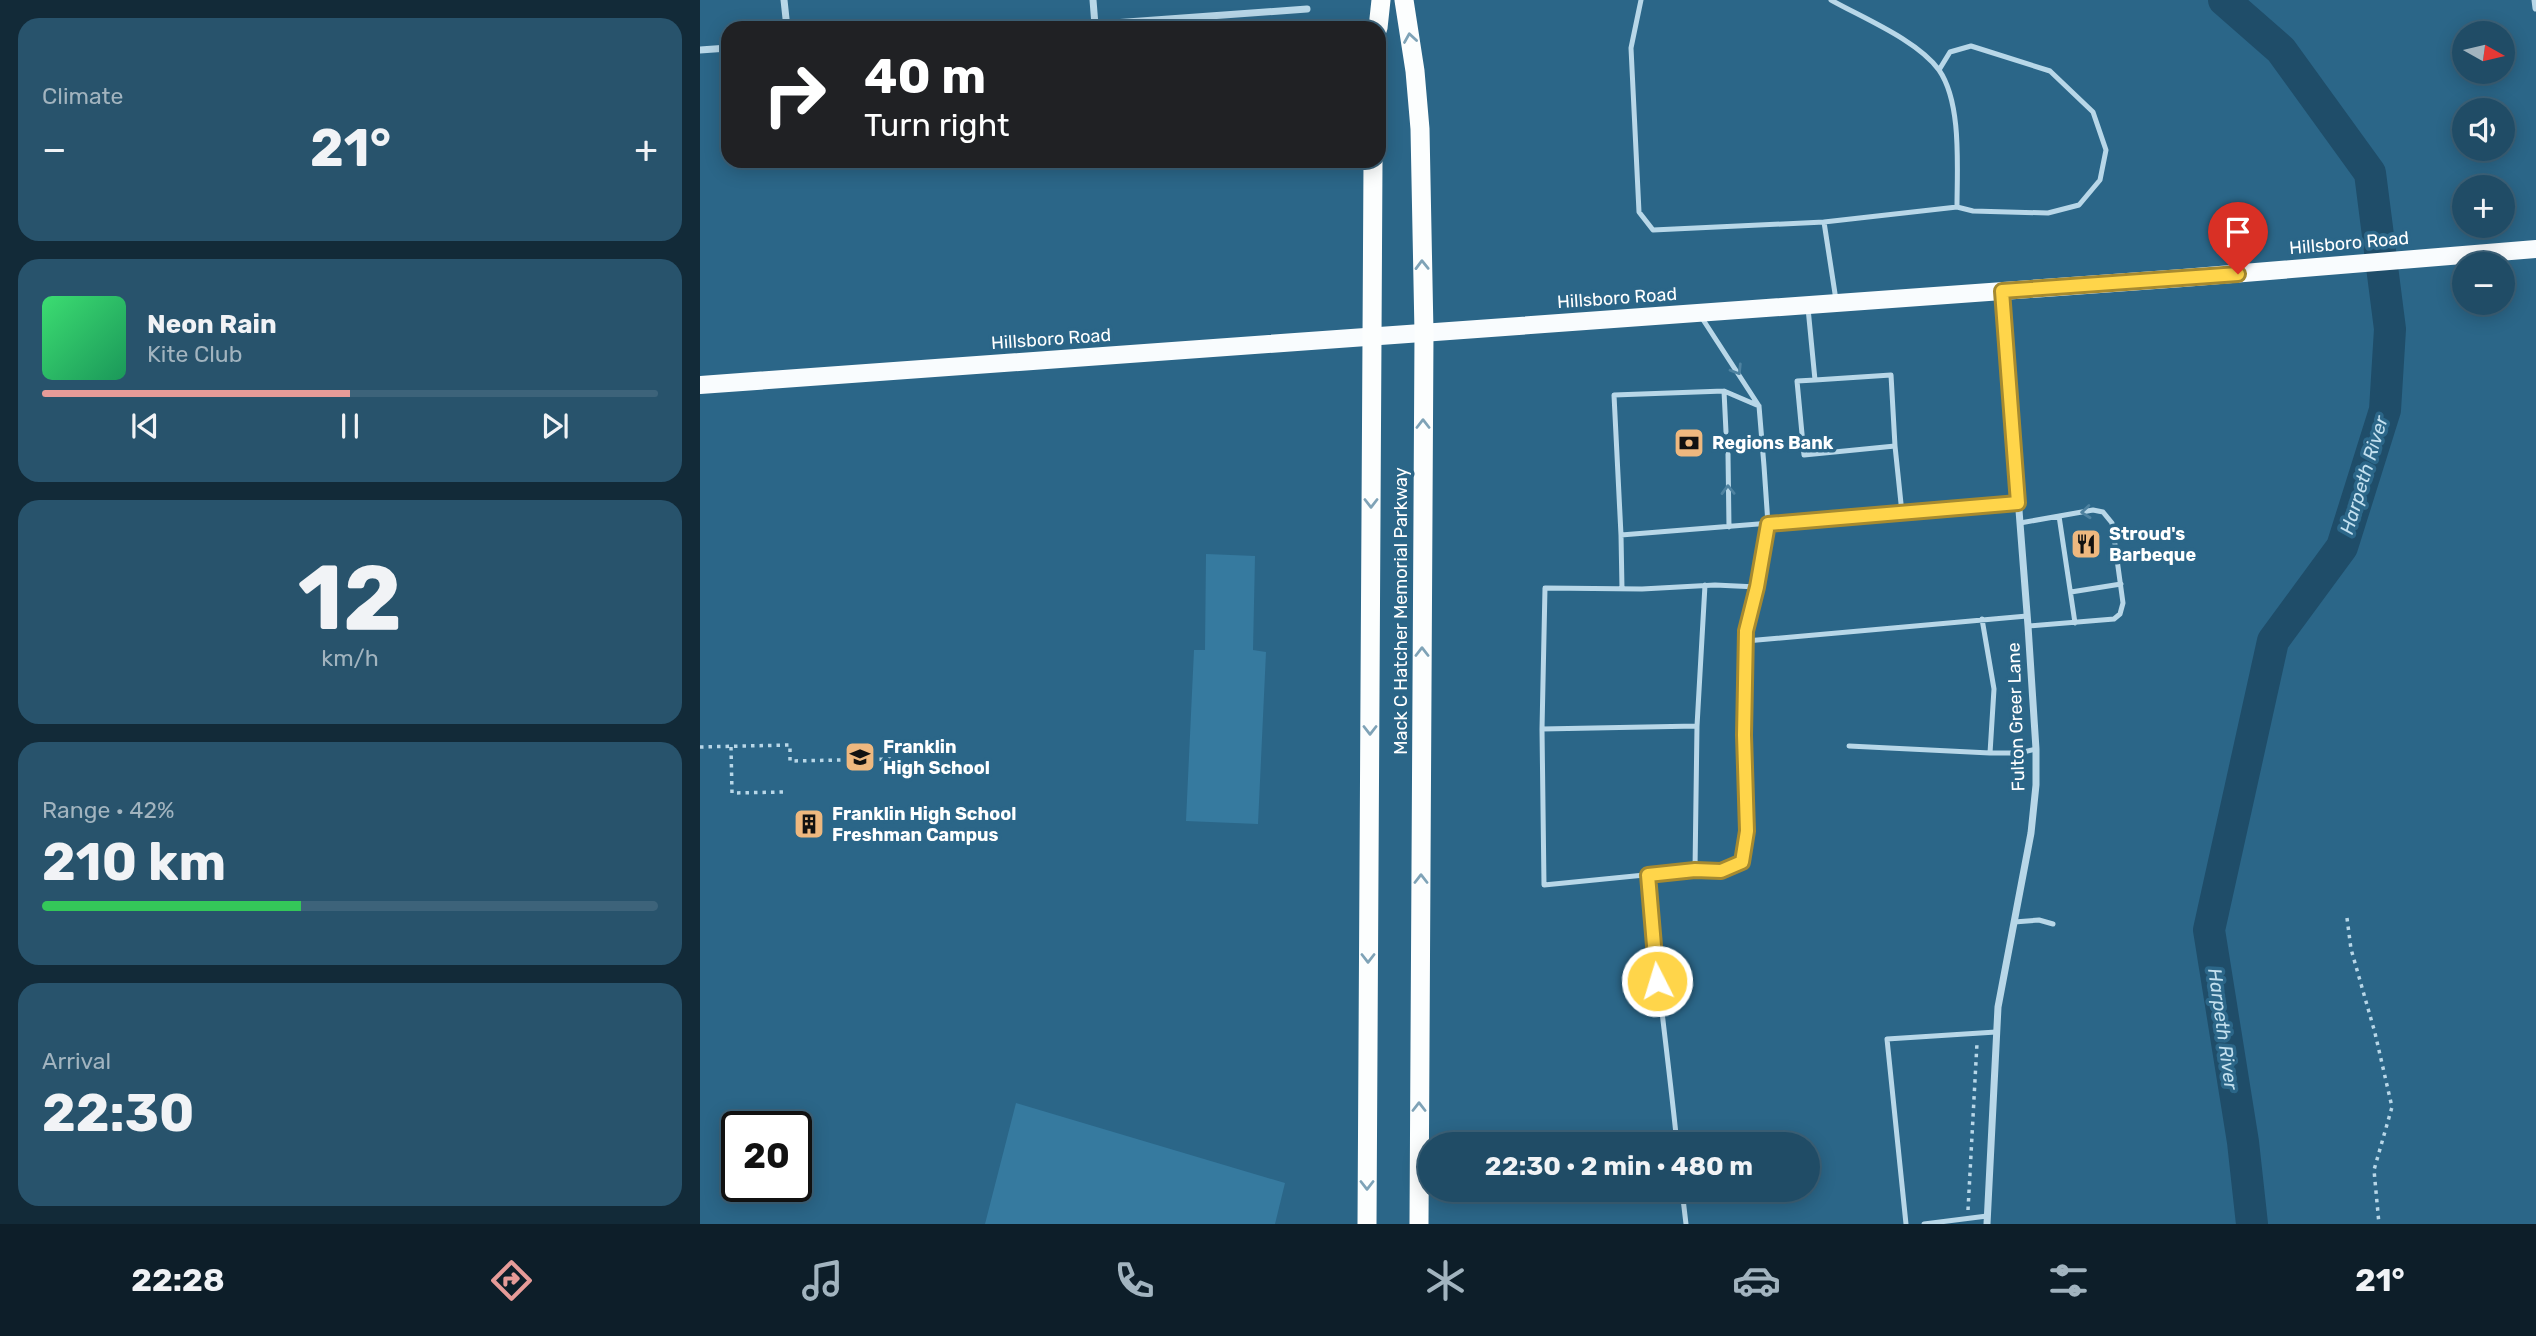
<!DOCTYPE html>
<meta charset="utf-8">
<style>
body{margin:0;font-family:Rubik,sans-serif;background:#28536c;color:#f1f3f6;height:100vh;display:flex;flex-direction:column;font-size:26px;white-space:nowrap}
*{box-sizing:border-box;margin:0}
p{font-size:23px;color:#a2b4bf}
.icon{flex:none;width:38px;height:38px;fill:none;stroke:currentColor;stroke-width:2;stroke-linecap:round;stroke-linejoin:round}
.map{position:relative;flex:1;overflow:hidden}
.drawer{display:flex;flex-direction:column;gap:18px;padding:18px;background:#122a38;width:700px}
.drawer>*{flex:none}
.guide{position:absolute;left:21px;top:21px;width:665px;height:147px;border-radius:21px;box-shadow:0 4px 18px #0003,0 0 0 2px #3d637a;background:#202124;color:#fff;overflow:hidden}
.needle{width:46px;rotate:98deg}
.buttons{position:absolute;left:1752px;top:21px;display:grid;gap:14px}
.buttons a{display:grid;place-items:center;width:63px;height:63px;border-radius:50%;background:#204c66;box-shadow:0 4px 18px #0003,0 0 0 2px #3d637a;font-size:35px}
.speed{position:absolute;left:21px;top:1111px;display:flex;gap:14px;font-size:35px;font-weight:700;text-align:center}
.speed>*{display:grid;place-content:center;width:91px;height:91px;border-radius:50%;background:#204c66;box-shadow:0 4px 18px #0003,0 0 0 2px #3d637a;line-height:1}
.speed .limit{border:4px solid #111;border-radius:10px;background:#fff;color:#111}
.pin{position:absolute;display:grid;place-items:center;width:60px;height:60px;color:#fff;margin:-72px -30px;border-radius:50% 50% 50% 0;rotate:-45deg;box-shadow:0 0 7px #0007}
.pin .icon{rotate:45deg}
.me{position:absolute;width:77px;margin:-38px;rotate:355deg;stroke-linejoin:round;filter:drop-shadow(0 0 5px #0008)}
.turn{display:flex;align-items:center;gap:24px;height:147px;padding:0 28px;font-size:32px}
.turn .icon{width:91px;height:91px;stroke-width:2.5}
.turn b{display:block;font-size:49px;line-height:60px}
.big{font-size:52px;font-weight:700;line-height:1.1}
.drawer .card{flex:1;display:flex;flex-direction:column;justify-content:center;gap:10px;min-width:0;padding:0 24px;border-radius:21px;background:#28536c}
.drawer .dial{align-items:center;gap:0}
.dial b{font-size:91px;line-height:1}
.song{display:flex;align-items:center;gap:21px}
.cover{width:84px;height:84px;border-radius:10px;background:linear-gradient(135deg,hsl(140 70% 55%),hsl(150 70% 35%))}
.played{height:7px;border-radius:4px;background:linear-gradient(90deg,#e69b98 50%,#3d637a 50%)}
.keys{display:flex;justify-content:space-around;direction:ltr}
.heat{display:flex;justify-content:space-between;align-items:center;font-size:38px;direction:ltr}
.charge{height:10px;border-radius:5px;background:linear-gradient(90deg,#34c759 42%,#3d637a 0)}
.trip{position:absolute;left:718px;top:1132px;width:402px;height:70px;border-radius:35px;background:#204c66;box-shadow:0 4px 18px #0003,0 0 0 2px #3d637a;font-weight:700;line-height:70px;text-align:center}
.dock{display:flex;height:112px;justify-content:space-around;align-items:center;background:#0d1e29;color:#a2b4bf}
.dock .icon{width:49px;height:49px}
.dock .active{color:#e69b98}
.dock b{font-size:32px;color:#f1f3f6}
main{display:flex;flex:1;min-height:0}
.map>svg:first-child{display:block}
.green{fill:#367a9f}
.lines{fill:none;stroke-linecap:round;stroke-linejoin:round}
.river{stroke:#1f4d69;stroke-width:32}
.path{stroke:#b8d7e8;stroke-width:3.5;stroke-dasharray:3.5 5;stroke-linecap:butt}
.service{stroke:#b8d7e8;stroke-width:5}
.minor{stroke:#b8d7e8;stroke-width:7}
.primary{stroke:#f9fcfe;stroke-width:18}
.trunk{stroke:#fcfefe;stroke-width:19}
.oneway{stroke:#7fa3b7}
.oneway2{stroke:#4e82a0}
.route-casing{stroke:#a68a30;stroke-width:18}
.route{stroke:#ffd54a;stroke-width:12}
.labels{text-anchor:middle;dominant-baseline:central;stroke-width:7;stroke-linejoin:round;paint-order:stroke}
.street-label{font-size:18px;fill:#fff;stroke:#2b6688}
.poi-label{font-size:18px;font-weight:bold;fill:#fff;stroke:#2b6688;text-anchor:start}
.water-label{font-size:19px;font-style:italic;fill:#c3e0ef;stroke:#2b6688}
</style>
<main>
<section class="drawer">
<div class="card"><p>Climate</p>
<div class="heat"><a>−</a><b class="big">21°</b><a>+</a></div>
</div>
<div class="card">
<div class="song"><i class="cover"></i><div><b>Neon Rain</b><p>Kite Club</p></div></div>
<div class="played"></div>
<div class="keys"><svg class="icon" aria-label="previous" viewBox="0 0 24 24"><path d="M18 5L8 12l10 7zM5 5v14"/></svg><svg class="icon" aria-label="pause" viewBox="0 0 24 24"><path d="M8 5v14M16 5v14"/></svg><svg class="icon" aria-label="next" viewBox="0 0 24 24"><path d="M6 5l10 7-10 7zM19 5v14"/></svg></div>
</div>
<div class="card dial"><b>12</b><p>km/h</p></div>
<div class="card"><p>Range · 42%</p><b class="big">210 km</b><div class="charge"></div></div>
<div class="card"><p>Arrival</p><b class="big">22:30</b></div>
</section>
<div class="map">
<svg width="1836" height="1224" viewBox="0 0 1836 1224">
<rect width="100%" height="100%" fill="#2b6688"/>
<path class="green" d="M506,554L555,556L553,650L566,652L558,824L486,821L494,650H505Z
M316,1103L585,1183L575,1224H285Z"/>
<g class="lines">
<path class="river" d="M1524,0L1581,50L1670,173L1690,329L1685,410L1642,547L1573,641L1509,930L1543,1142L1552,1224"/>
<path class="path" d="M0,747L90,745V761L191,759
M31,747L32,793L83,792
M1647,918L1651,949L1675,1033L1692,1107L1674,1170L1679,1224
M1268,1210L1277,1043"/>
<path class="service" d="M941,0L931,48L939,212L953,230L1124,222L1257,207C1257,168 1262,103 1239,70C1217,40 1163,18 1131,0
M1239,70L1250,52L1271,46L1350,71L1393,112L1406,150L1400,180L1379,205L1348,213L1273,211L1257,207
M1124,222L1136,300
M1108,308L1115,380L1097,381L1104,455L1195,446L1202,513
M1000,315L1059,406L1064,466L1068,524L1057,587L1046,631L1044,735L1047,831L1042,862L1022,871L995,870L997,726L842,729L845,588L942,589L1015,585L1057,587
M1115,380L1191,375L1195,446
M1024,391L1026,432
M1059,406L1024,391L914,395L921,535L1318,503
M1028,454L1029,527
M1359,516L1375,623
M1320,523L1393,510L1403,512L1412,523L1423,603L1420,614L1414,619L1328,626
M921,535L922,589
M1371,592L1421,584
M1282,619L1294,689L1290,753
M1046,641L1327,616
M997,726L1005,585
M842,729L844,885L995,870
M1149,746L1290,753H1319L1336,749
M948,875C955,965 968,1055 977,1144
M1314,922L1339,920L1353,924
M982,1190L986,1224
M1206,1224L1187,1039L1296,1032
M1224,1224L1287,1216"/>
<path class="minor" d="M84,0L87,28
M393,0L395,25
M1835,0L1836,8
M344,28L607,9
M0,50L28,48
M1287,1224L1298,1007L1331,833L1336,785V749L1328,626L1302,292"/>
<path class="primary" d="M0,385L1483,278L1836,249"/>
<path class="trunk" d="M704,0L715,71L720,129L724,333L719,1224
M678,28L681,0
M667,1224L673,161"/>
</g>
<defs><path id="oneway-chevron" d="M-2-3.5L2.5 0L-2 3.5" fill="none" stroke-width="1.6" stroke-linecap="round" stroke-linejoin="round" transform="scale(1.75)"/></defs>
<g class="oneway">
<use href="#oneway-chevron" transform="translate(710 38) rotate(-99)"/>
<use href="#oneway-chevron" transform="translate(722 265) rotate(-91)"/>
<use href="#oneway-chevron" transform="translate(723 424) rotate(-90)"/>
<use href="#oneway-chevron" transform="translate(671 503) rotate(90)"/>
<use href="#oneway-chevron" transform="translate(722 652) rotate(-90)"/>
<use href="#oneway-chevron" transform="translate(670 730) rotate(90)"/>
<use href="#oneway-chevron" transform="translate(721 879) rotate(-90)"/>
<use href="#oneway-chevron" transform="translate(668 958) rotate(90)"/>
<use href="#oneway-chevron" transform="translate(719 1107) rotate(-90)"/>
<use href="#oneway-chevron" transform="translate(667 1185) rotate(90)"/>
</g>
<g class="oneway2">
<use href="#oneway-chevron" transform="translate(1037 370) rotate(58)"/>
<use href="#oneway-chevron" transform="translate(1028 490) rotate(-91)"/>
<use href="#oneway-chevron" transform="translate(1386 512) rotate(175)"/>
</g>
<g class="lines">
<g class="route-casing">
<path id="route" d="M957,981L948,875L995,870L1021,871L1042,862L1047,831L1044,735L1046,631L1057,587L1068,524L1318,503L1302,291L1538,274"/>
</g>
<use href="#route" class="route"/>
</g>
<defs>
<g id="bank-square" transform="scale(1.575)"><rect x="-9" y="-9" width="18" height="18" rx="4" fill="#eeb87f" stroke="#2b6688"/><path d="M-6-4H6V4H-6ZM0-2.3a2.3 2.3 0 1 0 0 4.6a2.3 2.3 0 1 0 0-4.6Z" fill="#111"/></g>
<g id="restaurant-square" transform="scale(1.575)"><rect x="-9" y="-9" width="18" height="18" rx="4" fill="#eeb87f" stroke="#2b6688"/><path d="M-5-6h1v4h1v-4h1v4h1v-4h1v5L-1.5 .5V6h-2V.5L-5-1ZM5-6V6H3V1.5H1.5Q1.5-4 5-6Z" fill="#111"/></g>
<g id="school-square" transform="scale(1.575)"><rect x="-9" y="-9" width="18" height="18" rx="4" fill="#eeb87f" stroke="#2b6688"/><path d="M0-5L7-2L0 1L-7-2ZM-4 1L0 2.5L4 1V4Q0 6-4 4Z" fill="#111"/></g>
<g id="building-square" transform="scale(1.575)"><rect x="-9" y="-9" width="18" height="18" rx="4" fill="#eeb87f" stroke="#2b6688"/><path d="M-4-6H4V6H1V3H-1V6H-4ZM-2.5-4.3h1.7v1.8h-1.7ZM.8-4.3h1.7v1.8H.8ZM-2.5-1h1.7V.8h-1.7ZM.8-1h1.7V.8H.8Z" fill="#111"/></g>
</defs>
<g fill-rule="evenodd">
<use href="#bank-square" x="989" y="443"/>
<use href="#restaurant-square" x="1386" y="544"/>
<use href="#school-square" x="160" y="757"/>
<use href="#building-square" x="109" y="824"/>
</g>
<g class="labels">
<g class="street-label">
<text transform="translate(1649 243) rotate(-5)">Hillsboro Road</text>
<text transform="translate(917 298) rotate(-4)">Hillsboro Road</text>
<text transform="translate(351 339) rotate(-4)">Hillsboro Road</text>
<text transform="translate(701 611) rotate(-90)">Mack C Hatcher Memorial Parkway</text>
<text transform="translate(1316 717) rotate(-92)">Fulton Greer Lane</text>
</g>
<g class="poi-label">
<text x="1012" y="443">Regions Bank</text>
<text x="1409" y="534">Stroud's<tspan x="1409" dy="21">Barbeque</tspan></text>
<text x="183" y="747">Franklin<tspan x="183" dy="21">High School</tspan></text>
<text x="132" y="814">Franklin High School<tspan x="132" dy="21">Freshman Campus</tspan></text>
</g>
<g class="water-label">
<text transform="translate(1664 475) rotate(-73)">Harpeth River</text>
<text transform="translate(1523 1029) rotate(82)">Harpeth River</text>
</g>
</g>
</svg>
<div class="buttons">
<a><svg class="needle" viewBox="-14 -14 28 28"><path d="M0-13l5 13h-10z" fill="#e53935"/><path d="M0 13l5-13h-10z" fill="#a2b4bf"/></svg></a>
<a><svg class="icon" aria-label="sound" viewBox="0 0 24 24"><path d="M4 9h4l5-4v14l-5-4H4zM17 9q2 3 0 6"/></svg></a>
<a>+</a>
<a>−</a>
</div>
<div class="speed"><div class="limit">20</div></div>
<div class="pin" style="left:1538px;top:274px;background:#d93025"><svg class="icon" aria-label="arrive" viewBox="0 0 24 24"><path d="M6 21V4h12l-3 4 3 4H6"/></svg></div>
<svg class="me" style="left:957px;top:981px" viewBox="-20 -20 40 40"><circle r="17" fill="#ffd54a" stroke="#fff" stroke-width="3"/><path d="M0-11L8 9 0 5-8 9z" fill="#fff"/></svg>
<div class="trip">22:30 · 2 min · 480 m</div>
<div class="guide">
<div class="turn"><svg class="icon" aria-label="right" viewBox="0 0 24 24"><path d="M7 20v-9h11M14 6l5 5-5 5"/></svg><div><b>40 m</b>Turn right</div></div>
</div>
</div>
</main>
<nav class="dock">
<b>22:28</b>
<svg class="icon active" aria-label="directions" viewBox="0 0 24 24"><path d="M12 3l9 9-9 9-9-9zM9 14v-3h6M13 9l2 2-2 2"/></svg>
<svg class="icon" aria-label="music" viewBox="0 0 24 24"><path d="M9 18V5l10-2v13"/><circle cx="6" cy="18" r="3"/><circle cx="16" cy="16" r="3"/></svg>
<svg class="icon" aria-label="phone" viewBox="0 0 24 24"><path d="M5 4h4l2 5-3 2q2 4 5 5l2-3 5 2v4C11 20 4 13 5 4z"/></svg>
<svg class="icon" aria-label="climate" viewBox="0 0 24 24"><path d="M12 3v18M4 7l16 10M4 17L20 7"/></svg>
<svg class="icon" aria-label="car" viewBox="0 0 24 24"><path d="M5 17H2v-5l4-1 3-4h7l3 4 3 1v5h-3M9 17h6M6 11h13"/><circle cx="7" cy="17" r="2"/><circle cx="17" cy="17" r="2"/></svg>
<svg class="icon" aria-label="filters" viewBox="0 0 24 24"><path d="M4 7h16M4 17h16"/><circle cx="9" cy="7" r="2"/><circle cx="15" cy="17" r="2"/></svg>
<b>21°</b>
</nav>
